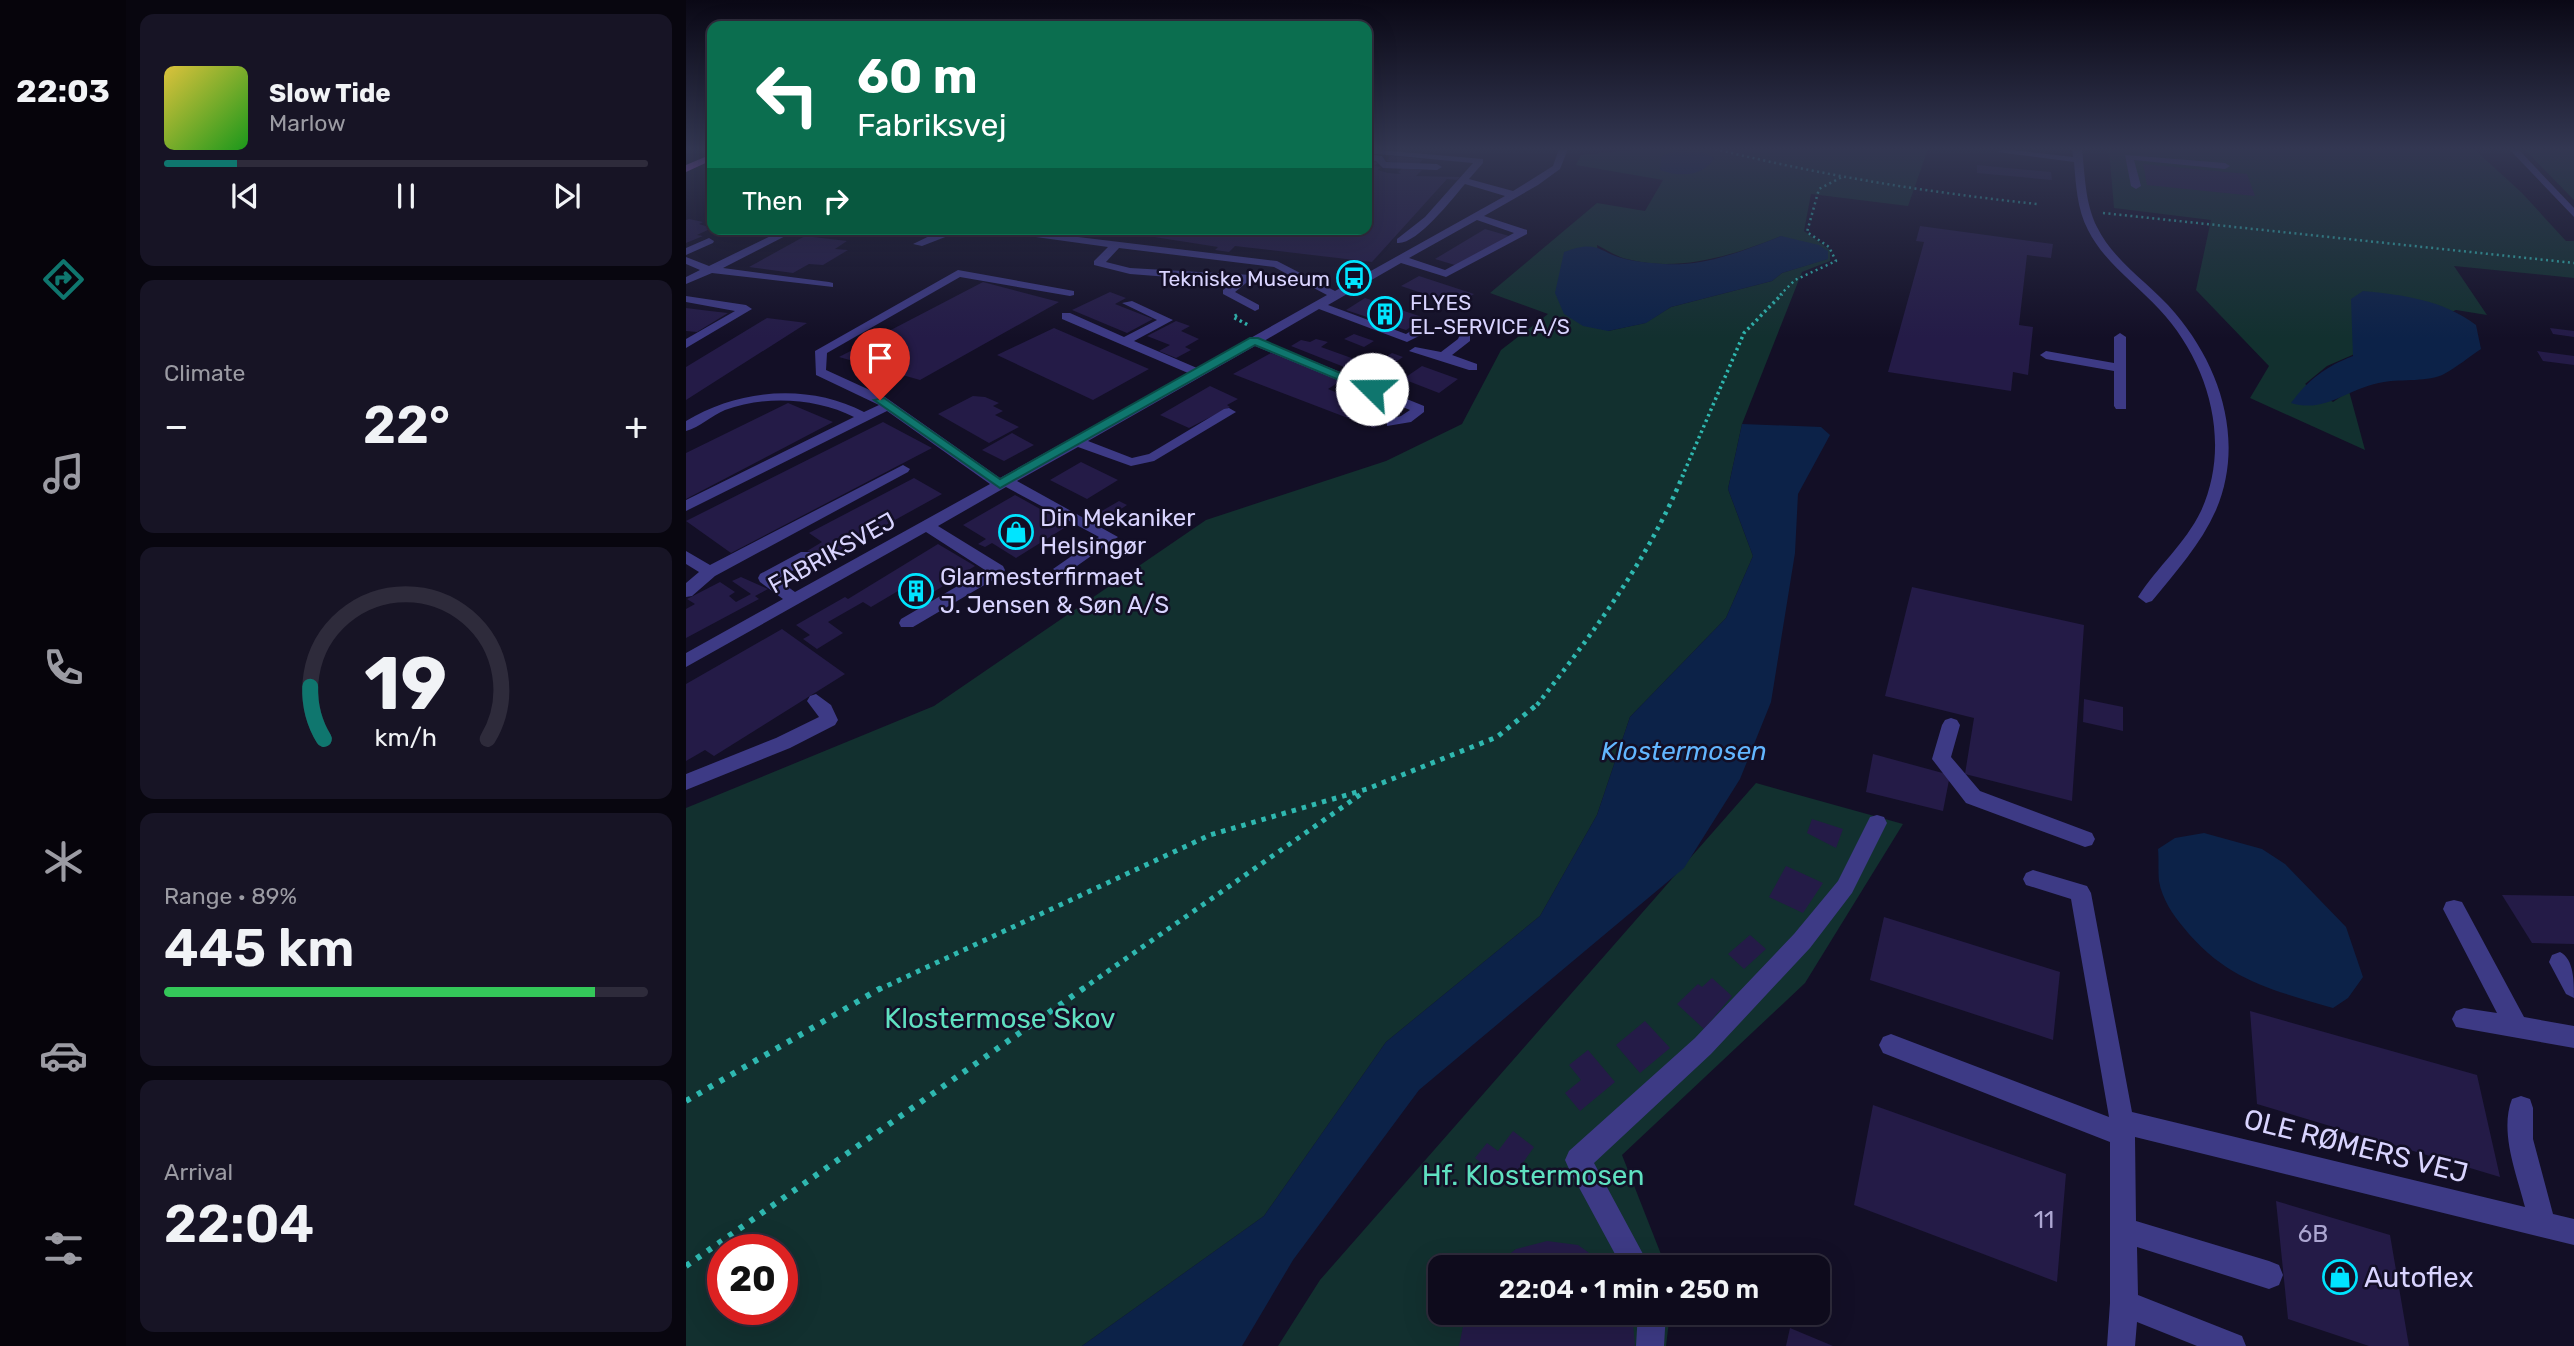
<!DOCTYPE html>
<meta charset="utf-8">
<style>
body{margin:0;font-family:Rubik,sans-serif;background:#171425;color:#f1f3f6;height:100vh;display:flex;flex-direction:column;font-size:26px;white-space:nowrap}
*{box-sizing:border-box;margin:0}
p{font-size:23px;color:#9b9ba3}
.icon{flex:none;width:38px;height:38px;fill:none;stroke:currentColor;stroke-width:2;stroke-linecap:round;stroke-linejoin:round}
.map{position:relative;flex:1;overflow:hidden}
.side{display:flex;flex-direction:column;gap:14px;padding:14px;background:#08060f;width:560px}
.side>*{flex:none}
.banner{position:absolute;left:21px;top:21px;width:665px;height:214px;border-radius:14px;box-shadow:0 7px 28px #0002,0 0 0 2px #2e2b3b;background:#0b6e4f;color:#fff;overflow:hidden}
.speed{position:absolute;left:21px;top:1234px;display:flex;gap:14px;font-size:35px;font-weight:700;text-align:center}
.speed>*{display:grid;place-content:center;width:91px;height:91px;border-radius:50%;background:#0e0b1c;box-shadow:0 7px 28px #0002,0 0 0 2px #2e2b3b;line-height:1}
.speed .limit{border:10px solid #d22;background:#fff;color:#111}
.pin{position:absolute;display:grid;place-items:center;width:60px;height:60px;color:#fff;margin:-72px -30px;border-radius:50% 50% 50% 0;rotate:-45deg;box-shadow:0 0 7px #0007}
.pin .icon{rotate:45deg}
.me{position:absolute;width:77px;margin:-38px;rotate:292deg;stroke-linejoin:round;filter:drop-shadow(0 0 5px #0008)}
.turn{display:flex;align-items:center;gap:24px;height:147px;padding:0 35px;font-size:32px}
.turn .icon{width:91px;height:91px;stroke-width:2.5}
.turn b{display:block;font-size:49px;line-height:60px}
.then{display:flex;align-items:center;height:66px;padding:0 35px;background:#0003;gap:14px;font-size:26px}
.big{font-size:52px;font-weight:600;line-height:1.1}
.side .tile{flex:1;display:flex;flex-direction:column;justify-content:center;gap:10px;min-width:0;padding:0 24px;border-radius:14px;background:#171425}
.side .dial{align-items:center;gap:0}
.dial svg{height:182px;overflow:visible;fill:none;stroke:#2e2b3b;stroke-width:7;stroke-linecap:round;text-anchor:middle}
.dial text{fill:#f1f3f6;stroke:none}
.song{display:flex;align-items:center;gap:21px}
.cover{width:84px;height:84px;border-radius:10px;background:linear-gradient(135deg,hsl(50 70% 55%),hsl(120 70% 35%))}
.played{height:7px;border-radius:4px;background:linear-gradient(90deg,#0f766e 15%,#2e2b3b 15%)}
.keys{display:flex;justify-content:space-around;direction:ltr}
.heat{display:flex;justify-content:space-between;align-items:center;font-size:38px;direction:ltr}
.charge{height:10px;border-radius:5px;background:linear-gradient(90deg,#34c759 89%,#2e2b3b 0)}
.trip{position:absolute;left:742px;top:1255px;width:402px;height:70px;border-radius:14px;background:#0e0b1c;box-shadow:0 7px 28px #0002,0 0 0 2px #2e2b3b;font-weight:600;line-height:70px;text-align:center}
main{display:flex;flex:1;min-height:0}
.menu{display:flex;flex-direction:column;width:126px;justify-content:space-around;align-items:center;background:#06040b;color:#9b9ba3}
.menu .icon{width:49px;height:49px}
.menu .current{color:#0f766e}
.menu b{font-size:32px;color:#f1f3f6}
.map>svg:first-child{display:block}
.green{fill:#12302f;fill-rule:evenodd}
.water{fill:#0c2248}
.building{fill:#241b47}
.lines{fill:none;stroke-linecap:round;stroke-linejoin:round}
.path-far4{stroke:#2fb8b0;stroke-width:2.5;stroke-dasharray:2 3.5;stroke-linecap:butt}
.path-far3{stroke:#2fb8b0;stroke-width:3.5;stroke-dasharray:2.5 3.5;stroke-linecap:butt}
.path-far2{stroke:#2fb8b0;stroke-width:4.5;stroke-dasharray:3.5 5;stroke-linecap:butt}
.path-far1{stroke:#2fb8b0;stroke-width:5;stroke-dasharray:4.5 6;stroke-linecap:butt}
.path{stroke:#2fb8b0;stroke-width:6;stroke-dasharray:5 8;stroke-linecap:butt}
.minor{fill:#3d3a85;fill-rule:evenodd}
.major{fill:#c25bff;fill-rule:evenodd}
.route{fill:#0f766e;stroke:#0a4d48;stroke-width:2}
.labels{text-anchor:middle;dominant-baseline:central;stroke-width:5;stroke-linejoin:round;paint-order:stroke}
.far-poi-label{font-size:21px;fill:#d9d4ff;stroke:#130f26;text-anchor:end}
.poi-label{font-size:24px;fill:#d9d4ff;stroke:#130f26;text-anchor:start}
.street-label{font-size:24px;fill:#d9d4ff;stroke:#130f26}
.near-number-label{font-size:24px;fill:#aca6d1}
.water-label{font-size:26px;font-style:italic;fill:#62b6ff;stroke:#130f26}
.near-park-label{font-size:28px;fill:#5fe0c0;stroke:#130f26}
.near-street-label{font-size:28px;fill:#d9d4ff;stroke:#130f26}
.near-poi-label{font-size:28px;fill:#d9d4ff;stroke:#130f26;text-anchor:start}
</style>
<main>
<nav class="menu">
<b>22:03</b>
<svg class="icon current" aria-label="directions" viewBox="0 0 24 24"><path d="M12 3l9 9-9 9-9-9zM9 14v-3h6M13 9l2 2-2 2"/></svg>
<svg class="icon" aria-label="music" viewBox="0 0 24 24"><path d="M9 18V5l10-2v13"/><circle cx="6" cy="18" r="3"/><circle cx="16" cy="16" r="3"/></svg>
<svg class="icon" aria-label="phone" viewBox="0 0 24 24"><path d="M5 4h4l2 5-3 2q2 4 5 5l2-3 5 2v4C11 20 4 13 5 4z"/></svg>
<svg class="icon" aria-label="climate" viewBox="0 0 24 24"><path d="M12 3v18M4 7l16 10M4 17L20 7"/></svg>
<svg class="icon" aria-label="car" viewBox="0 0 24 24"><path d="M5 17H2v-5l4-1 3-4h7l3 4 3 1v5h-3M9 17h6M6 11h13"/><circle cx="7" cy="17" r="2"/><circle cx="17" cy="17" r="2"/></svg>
<svg class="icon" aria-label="filters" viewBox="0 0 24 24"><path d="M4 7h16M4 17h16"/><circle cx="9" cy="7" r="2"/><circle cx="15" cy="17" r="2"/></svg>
</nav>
<section class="side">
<div class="tile">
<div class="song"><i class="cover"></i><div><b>Slow Tide</b><p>Marlow</p></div></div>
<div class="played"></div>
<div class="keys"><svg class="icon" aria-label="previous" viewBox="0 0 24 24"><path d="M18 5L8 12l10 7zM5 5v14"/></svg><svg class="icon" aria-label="pause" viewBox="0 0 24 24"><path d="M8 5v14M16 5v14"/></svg><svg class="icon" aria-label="next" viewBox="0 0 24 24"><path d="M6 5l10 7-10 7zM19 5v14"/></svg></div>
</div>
<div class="tile"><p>Climate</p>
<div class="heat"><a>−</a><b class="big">22°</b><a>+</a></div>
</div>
<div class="tile dial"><svg viewBox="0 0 100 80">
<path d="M14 69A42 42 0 1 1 86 69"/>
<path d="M14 69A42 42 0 0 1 8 46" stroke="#0f766e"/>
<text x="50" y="56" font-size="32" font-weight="700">19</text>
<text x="50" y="72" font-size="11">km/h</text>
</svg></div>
<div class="tile"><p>Range · 89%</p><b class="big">445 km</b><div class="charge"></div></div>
<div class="tile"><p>Arrival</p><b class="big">22:04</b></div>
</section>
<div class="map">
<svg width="1888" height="1346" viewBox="0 0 1888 1346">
<rect width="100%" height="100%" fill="#130f26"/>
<path class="green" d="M958,149H1242L1222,206L1125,194L1118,231L1144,250V261L1116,272L1056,424L1042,489L1067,556L1040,618L944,717L911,815L854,916L700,1042L578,1216L396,1346H0V808L248,706L520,520L700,461L776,424L815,350L862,314L804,293L911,203L959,211L977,180L890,165L895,155ZM1095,236L1141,259L1096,273L1086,281L985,307L959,323L922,331L911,245C921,250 931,257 941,259C993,273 1048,255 1095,236ZM37,1250H96V1309H37Z
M1423,149H1788L1836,193L1880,241H1888V278L1768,266L1801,315L1770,310L1641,366L1619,384L1647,402L1663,391L1679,450L1564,398L1583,366L1510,290L1525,220L1428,208Z
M1838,149H1888V200Z
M1070,783L1217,824L1119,983L936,1155L980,1267H754V1312L984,1313L980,1346H592L634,1280Z"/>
<path class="water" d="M991,150L1016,151L1028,158C1018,177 992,177 974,170L975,156Z
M1095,236L1133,245L1142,251V259L1096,273L1086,281L985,307L960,323L922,331L897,326L878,314L869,293L878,252C915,238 912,254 944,260C960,263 981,265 997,264C1031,262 1064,248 1095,236Z
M1677,291C1718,295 1757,300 1790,325L1795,349C1783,357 1771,367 1758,374C1743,382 1716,379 1698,382C1663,387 1640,414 1605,403C1623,379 1639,367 1667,356L1665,299Z
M1056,424L1135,427L1144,435L1112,494L1109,553L1085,702L1054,779L998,868L733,1090L607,1260L556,1346H396L578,1216L700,1042L854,916L911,815L944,717L1040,618L1067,556L1042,489Z
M1518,833L1576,849L1599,864L1660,927L1677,977L1662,998L1647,1008C1586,990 1540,980 1498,928C1487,915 1476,899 1473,881C1472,871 1473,859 1472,849L1489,838Z"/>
<path class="building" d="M705,156L737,159L731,166L700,161Z
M687,162L692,163L688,166L695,167L692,170L702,173L715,174L712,172L717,168L736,170L730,176L774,177L771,180L761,179L686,262L549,246L543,252L529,250L532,247L430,231L681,229V170L687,169L683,166Z
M1457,164L1561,174L1569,196L1461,185Z
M1291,165L1365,172L1366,180L1291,173Z
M3,219L17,222L13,224L26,228L11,235L17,236L0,243V220Z
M1234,226L1367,244L1365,258L1341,255L1333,325L1347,327L1342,375L1327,372L1325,391L1202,372L1238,242L1230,241Z
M799,229L823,236L772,266L749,259Z
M119,236L161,241L149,249L162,250L137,265L123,264L107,273L63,267Z
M733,276L788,294L771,305L715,286Z
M297,282L373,302L234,380L153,357Z
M424,292L440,298L429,304L467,319L441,333L386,310Z
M679,298L739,318L720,330L660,310Z
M0,308L24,311L42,313L11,332L0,331Z
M81,318L121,323L0,400V367Z
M490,321L504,326L495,331L513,339L499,347L505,350L490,358L473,351L484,345L461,336Z
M368,328L463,369L407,400L311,355Z
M1864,328L1888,331V337L1867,334Z
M668,334L688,341L678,347L658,339Z
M630,339L642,342L635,347L671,360L692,362L706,353L717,357L686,378L605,346L615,340L624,342Z
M1851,351L1888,356V365L1857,361Z
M585,353L656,380L642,389L669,400L683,391L721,406L688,428L547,374Z
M736,366L772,379L753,393L717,379Z
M524,386L552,399L541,405L544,407L503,428L474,415Z
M287,396L299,397L313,403L307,406L317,411L309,415L333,427L303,443L252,414Z
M102,403L147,422L0,499V453Z
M197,422L246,448L45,553L0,521Z
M326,433L348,445L318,461L296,450Z
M395,462L432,480L401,499L364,480Z
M228,478L256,494L151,552L147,549L136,555L121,551L136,542L123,533Z
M329,495L383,525L330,558L306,543L299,547L292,544L300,539L277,525Z
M433,501L441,505L423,517L414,512Z
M252,544L289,566L230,603L212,591L185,607L177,602L142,622L157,633L131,649L117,639L124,635L110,625L159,597L162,599Z
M55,577L82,589L69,596L73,599L0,638V609L9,604L1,599L34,582L49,592L43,596L50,602L65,594L46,581Z
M1226,587L1398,625L1386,801L1279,774L1288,718L1199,696Z
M96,629L159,674L28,756L19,750L0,761V684Z
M1398,699L1437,707V731L1397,722Z
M1187,754L1264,775L1257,811L1180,792Z
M1126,819L1157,829L1150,848L1121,833Z
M1100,866L1137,883L1117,913L1083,897Z
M1816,895L1888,896V944L1846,943Z
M1198,917L1374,972L1367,1040L1184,980Z
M1064,935L1080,949L1058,969L1042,954Z
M1026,978L1046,996L1018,1029L991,1004L1012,984L1016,987Z
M1564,1011L1791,1075L1814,1177L1571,1104Z
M959,1021L984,1048L954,1073L930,1045Z
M902,1050L929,1082L894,1111L879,1093L895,1080L883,1065Z
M1187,1105L1380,1174L1371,1282L1168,1205Z
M827,1131L848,1147L822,1184L789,1158L801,1143L812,1151Z
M1590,1201L1704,1235L1723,1346H1683L1602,1319Z
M861,1241L892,1245L923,1267H807L830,1249Z
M780,1312H946L949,1346H773Z
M1104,1328L1147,1346H1100Z"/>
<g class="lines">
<path class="path-far4" d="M1029,149C1139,176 1239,192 1351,204
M1417,213L1888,263
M174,229L222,235
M1094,295L1109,280L1150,261L1143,247L1121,232L1133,189L1156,177"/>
<path class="path-far3" d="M551,315L547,317L564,326
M996,477L1058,333L1096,294"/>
<path class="path-far2" d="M851,705C907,633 962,560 997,475"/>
<path class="path-far1" d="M192,990L524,835L681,789L811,737L853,703
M395,990L678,792"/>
<path class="path" d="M0,1101L195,988
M0,1266L398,988"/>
<path class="minor" d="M681,149L797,159V163L783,179L827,191L867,166L873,149H882L874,169L852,185L798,216L841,230V234L760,277L715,263L642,305L720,334L733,326H741V332L721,342L633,309L578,341L738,406V412L725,422L701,426V420L715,416L724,410L569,346L402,441L446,458L463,454L538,409L543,408L550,412L468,461L445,466L392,447L331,481L432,537L381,573L375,574L367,569L413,537L320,487L252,526L317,566L319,570L317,574L227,627H215L213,623L215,619L299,570L240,532L0,667V653L97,599L74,582L72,578L74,574L115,552H127L129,556L127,560L91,579L109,592L304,484L201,411L0,511V500L168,417C131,398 78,395 39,410C25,416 14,427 0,431V421C53,389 122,383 178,412L193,405L130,375L129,351L272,270L388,291V295L384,296L274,277L141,353L140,370L199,397L314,478L502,373L376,319V313H384L438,337L471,320L436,303L446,301L487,320L448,341L511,368L641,295L588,267L433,248L420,262L444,268L565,275V279L549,292L573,305V309L569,311L537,294V290L548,282L444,274L408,265V261L422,247L291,229H325L591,261L649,291L819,196L779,184C766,199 731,245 711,243V239L739,217L787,163L681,153ZM791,220L828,233L759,270L723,258Z
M1318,149L1387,157L1386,149H1396C1399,175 1399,203 1411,227C1428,262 1465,284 1489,313C1535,367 1559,442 1530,510C1515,544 1489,573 1466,601L1460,603L1452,597C1471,567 1499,544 1515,511C1546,443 1523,362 1473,309C1449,283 1418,262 1402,230C1391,209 1390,185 1388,162L1311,152Z
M1823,149H1832L1888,208V217Z
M681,154L696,156L700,162L751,164L756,167L751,170L697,168L690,161L681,160Z
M1439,155L1539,163L1544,166L1539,169L1448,160L1455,186L1450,189L1445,186Z
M99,229H113L37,268L143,282L147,283V287L26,273L0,284V277L14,270L0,264V257L23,266Z
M258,229H280L236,246L227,244Z
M23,238L28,241L27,243L0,255V248Z
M0,296L60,305L66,309L0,348V339L49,311L0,302Z
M776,330H784V341L766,355L791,364V370H783L723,351L729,347L755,352L772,339Z
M1434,333L1440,337V409H1430L1428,406V371L1360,359L1354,355L1360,351L1428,363V337Z
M217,465L224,469L222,472L29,576L6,596L0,597V583L13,572L0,564V551L24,565Z
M130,694L145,705L152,720L149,725L104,748L0,790V774L90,738L133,717L121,701L124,696Z
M1265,718L1271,720L1274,725L1265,757L1294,791L1406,833L1409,839L1406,845L1399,847L1280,803L1246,759L1256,725L1259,720Z
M1191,815L1198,817L1201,823L1166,893L1124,948L1025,1054L908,1163L964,1267H936L883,1169L879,1160L883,1151L1009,1038L1108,934L1152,881L1184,817Z
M1347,870L1401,886L1405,893L1446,1112L1839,1207C1831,1175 1813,1132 1826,1099L1835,1096L1844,1099L1847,1108V1139L1867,1214L1888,1219V1245L1449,1137L1450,1221L1583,1261L1593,1265L1597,1275L1593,1285L1583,1289L1451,1247L1452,1295L1556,1336L1560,1346H1511L1451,1322L1449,1346H1421L1424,1303V1142L1197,1053L1193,1045L1197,1037L1205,1034L1423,1117L1385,899L1340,885L1337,879L1340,873Z
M1768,900L1776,902L1838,1017L1888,1026V1048L1770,1027L1766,1019L1770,1011L1778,1008L1811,1013L1757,909L1760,902Z
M1874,952C1888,959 1888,981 1888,998L1880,994L1863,962L1866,955Z
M952,1312H980L978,1346H950Z"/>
<path class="major" d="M26,154V160L0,172V165Z"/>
</g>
<linearGradient id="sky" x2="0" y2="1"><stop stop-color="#0a0815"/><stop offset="0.44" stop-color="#333752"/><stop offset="1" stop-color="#333752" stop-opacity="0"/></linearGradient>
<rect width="1888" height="338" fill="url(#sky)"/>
<path class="route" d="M564,338H572L692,389L682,392L569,345L314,488L188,400L198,398L314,479Z"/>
<defs>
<g id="bus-ring" transform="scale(1.75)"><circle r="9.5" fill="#130f26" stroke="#00e5ff" stroke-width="1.5"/><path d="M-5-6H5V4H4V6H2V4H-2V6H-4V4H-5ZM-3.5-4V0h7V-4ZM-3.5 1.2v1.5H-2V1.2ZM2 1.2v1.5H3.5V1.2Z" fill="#00e5ff"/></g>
<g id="building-ring" transform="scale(1.75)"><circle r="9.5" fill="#130f26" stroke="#00e5ff" stroke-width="1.5"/><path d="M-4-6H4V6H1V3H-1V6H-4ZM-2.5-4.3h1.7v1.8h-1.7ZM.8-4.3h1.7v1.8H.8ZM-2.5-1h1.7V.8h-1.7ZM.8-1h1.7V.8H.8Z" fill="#00e5ff"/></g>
<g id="shop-ring" transform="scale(1.75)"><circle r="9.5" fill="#130f26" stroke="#00e5ff" stroke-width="1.5"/><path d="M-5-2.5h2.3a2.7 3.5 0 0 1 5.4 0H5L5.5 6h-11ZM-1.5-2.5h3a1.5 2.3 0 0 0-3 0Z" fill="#00e5ff"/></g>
</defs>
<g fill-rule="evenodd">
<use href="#bus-ring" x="668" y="278"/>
<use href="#building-ring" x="699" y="314"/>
<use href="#shop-ring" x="330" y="532"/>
<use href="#building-ring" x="230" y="591"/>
<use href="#shop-ring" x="1654" y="1277"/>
</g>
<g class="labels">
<g class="far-poi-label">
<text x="644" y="278">Tekniske Museum</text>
<text x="724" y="302" text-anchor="start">FLYES<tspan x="724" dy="24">EL-SERVICE A/S</tspan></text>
</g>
<g class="poi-label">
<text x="354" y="518">Din Mekaniker<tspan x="354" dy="28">Helsingør</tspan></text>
<text x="254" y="577">Glarmesterfirmaet<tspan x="254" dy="28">J. Jensen &amp; Søn A/S</tspan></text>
</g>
<g class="street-label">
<text transform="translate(146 553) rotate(-29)">FABRIKSVEJ</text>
</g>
<g class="near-number-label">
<text x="1358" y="1220">11</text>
<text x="1627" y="1234">6B</text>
</g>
<g class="water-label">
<text x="998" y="751">Klostermosen</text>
</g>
<g class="near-park-label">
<text x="314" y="1018">Klostermose Skov</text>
<text x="847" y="1175">Hf. Klostermosen</text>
</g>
<g class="near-street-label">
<text transform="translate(1670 1146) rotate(14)">OLE RØMERS VEJ</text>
</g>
<g class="near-poi-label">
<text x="1678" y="1277">Autoflex</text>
</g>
</g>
</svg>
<div class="speed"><div class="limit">20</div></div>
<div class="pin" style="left:194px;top:400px;background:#d93025"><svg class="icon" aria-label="arrive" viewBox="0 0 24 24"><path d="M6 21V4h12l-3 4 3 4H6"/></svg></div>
<svg class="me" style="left:686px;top:389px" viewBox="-20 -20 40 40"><circle r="19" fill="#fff"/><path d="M0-13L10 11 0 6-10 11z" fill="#0f766e"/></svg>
<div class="trip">22:04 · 1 min · 250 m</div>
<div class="banner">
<div class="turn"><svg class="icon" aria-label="left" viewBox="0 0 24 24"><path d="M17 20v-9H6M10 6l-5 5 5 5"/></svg><div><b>60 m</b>Fabriksvej</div></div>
<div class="then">Then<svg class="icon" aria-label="right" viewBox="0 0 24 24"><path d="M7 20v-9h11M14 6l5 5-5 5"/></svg></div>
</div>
</div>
</main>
